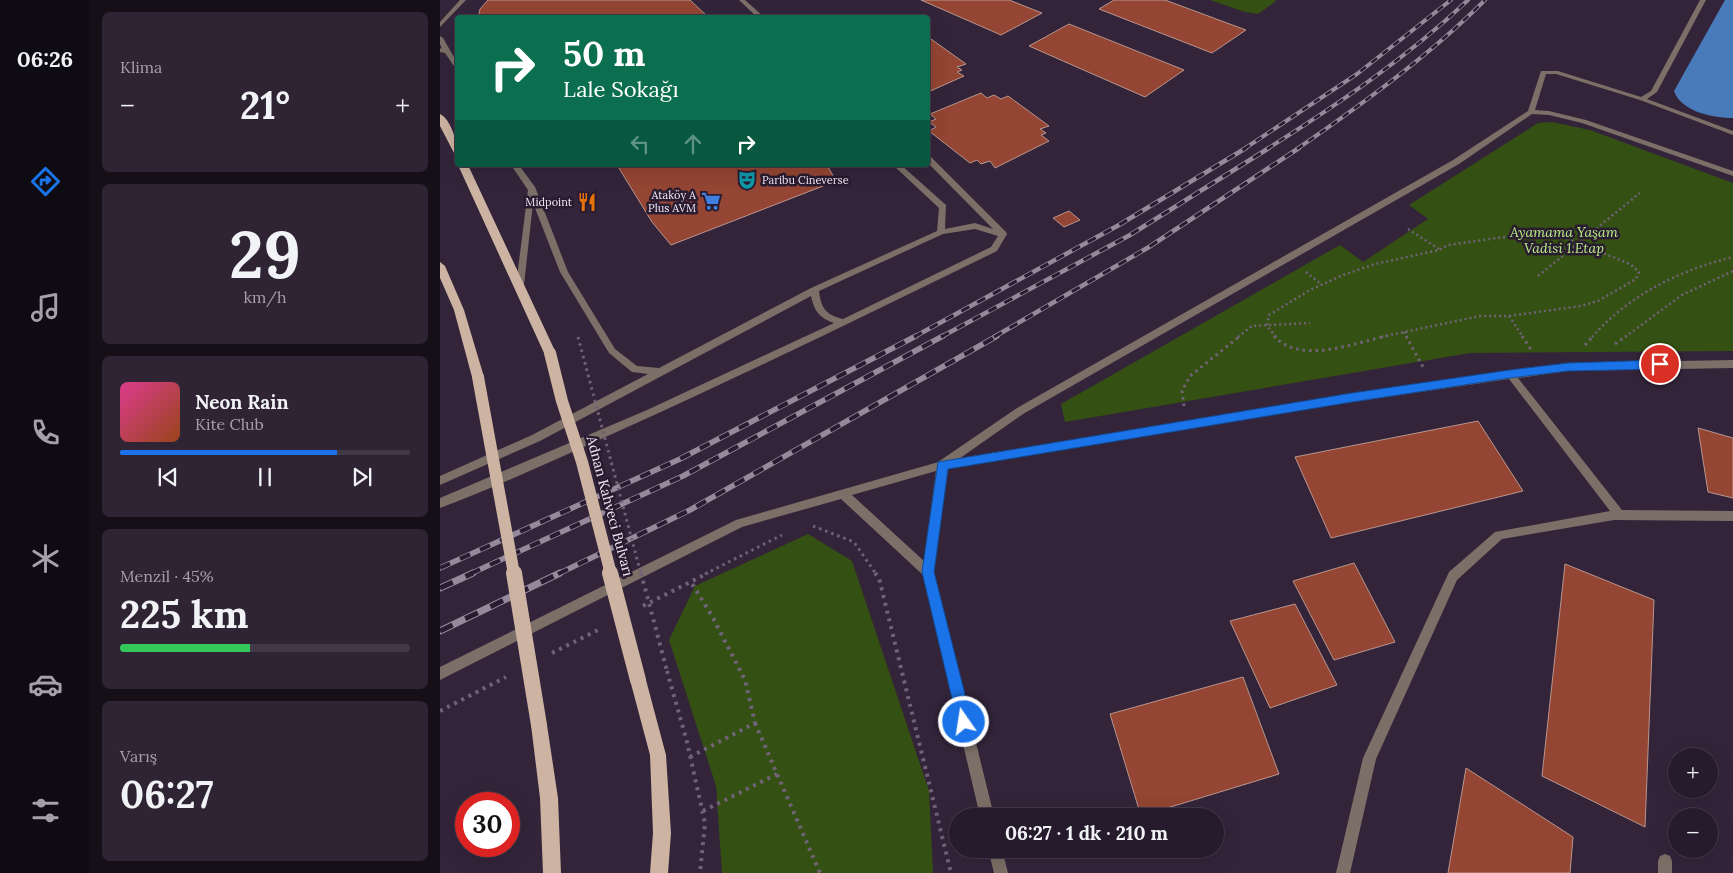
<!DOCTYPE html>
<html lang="tr">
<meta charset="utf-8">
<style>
body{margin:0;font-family:Lora,serif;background:#2e2434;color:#f1f3f6;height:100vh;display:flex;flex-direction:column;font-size:19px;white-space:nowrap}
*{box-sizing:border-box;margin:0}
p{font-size:16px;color:#a4a1a9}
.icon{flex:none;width:28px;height:28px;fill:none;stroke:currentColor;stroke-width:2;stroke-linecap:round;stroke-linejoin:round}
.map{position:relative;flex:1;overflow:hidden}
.drawer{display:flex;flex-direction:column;gap:12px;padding:12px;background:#150f18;width:350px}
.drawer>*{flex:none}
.hud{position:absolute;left:15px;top:15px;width:475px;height:152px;border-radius:5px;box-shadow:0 5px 20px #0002,0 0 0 1px #423948;background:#0b6e4f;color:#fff;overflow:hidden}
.fabs{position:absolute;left:1228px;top:748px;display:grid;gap:10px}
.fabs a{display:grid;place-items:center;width:50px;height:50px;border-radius:50%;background:#261b2c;box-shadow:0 5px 20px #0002,0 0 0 1px #423948;font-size:25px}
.speed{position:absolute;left:15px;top:792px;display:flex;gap:10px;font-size:25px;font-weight:700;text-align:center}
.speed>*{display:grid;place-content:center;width:65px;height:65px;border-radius:50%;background:#261b2c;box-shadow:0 5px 20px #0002,0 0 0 1px #423948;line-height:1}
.speed .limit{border:8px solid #d22;background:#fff;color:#111}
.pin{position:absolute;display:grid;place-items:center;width:42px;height:42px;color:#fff;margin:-21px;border:2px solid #fff;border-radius:50%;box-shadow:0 1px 5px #0007}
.me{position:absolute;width:55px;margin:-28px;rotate:347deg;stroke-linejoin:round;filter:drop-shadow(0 0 4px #0008)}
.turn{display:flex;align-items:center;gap:18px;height:105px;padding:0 25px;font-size:22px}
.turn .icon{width:65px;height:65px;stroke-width:2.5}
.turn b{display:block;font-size:35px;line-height:42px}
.lanes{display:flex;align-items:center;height:48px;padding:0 25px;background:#0003;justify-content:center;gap:25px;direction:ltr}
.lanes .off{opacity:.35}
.big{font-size:38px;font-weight:700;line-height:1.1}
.drawer .card{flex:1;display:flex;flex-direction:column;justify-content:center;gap:8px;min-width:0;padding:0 18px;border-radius:8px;background:#2e2434}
.drawer .dial{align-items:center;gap:0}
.dial b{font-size:65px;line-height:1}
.song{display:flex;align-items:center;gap:15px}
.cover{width:60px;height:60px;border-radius:8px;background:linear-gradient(135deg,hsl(330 70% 55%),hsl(20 70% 35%))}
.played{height:5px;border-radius:2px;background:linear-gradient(90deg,#1a73e8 75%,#423948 75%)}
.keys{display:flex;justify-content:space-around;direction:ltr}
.heat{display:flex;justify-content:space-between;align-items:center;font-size:28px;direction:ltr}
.charge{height:8px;border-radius:4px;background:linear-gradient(90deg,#34c759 45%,#423948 0)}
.trip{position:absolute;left:509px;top:808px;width:275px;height:50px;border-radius:25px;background:#261b2c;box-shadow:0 5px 20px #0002,0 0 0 1px #423948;font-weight:700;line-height:50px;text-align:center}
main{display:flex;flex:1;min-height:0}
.menu{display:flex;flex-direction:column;width:90px;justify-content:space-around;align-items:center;background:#0f0b12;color:#a4a1a9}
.menu .icon{width:35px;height:35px}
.menu .selected{color:#1a73e8}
.menu b{font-size:22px;color:#f1f3f6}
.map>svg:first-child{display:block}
.green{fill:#345012}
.water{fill:#497bba}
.building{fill:#944533;stroke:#b9968e}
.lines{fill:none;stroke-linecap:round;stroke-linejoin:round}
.path-far2{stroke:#716377;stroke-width:2.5;stroke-dasharray:2 3;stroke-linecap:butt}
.path-far1{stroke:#716377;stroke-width:3;stroke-dasharray:2.5 4;stroke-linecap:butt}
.path{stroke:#716377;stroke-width:4;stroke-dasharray:3 5;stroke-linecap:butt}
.service{fill:#7b6f67;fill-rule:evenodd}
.minor{fill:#7b6f67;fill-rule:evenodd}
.primary{fill:#ccb3a2;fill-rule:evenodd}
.rail-far3-casing{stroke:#96899c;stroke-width:4}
.rail-far2-casing{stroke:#96899c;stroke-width:4.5}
.rail-far1-casing{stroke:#96899c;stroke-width:5.5}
.rail-casing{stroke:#96899c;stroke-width:7}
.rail-far3{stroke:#291b30;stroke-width:2.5;stroke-dasharray:7;stroke-linecap:butt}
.rail-far2{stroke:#291b30;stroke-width:3;stroke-dasharray:9;stroke-linecap:butt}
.rail-far1{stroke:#291b30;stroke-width:4;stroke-dasharray:11;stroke-linecap:butt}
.rail{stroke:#291b30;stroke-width:5;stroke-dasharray:14;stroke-linecap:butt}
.path-bridge-far1{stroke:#716377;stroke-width:3;stroke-dasharray:2.5 4;stroke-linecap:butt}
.path-bridge{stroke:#716377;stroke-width:4;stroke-dasharray:3 5;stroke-linecap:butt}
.primary-bridge-far1{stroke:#ccb3a2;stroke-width:12}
.primary-bridge{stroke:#ccb3a2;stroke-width:16}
.route{fill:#1a73e8;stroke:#114b97}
.labels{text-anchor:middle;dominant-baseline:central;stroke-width:5;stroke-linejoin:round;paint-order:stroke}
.far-poi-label{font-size:11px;fill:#f2e8f7;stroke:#291b30;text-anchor:end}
.park-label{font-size:14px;font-style:italic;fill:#b9ee88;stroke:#291b30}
.street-label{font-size:14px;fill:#f2e8f7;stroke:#291b30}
</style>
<main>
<nav class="menu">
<b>06:26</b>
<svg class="icon selected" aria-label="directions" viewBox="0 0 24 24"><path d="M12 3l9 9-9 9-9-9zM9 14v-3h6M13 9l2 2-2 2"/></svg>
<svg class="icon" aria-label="music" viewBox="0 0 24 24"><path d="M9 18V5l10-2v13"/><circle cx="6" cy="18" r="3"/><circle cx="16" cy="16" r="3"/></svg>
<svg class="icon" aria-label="phone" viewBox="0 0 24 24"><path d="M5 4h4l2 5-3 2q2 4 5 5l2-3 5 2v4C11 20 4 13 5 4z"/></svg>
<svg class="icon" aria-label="climate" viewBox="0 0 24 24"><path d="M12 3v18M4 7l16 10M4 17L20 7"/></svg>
<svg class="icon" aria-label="car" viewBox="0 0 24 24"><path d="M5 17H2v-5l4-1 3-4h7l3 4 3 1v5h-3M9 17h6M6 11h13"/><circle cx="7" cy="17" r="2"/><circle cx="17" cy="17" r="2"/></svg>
<svg class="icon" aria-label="filters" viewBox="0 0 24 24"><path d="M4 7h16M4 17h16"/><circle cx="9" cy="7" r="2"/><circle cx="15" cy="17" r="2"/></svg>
</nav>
<section class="drawer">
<div class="card"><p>Klima</p>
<div class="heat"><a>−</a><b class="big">21°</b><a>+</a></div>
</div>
<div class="card dial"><b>29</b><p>km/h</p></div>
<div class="card">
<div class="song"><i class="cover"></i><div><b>Neon Rain</b><p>Kite Club</p></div></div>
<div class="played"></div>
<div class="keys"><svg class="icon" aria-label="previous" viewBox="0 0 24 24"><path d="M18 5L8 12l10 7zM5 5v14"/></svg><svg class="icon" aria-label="pause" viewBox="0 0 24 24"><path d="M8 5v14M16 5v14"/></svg><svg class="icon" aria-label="next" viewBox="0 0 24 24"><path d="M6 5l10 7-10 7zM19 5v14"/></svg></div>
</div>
<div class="card"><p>Menzil · 45%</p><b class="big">225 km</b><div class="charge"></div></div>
<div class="card"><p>Varış</p><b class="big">06:27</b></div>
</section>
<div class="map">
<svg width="1293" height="873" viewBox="0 0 1293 873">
<rect width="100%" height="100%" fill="#33243a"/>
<path class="green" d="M770,0H835L836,1L818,14L805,12Z
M1112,122L1150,130L1293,183V351L1030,353L625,422L621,404L900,245L923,262L988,219L969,205L1098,123Z
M368,534L412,561L489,791L493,873H282L276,786L229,640L255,586Z"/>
<path class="water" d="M1285,0H1293V118C1274,118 1241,112 1234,91Z"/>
<path class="building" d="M48,0H250L269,18H43L39,14L40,9Z
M481,0H569L602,13L561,35Z
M674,0H725L806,30L772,53L659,9Z
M629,24L744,70L705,97L589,46Z
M491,39L526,64L517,67L522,70L517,72L524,76L488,92V40Z
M541,93L547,98L554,95L561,99L568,96L609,126L600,129L606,133L601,135L609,141L555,168L550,161L541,164L537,160L530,163L489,131L496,127L489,122L496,119L490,114Z
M177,165H387L396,181L231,245L212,222Z
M629,211L640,220L624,227L613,218Z
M1038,421L1083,491L891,538L855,457Z
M1258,428L1293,438V498L1268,492Z
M914,563L955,642L894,660L853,581Z
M1125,564L1214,600L1205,827L1102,776Z
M855,604L897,685L830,708L790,621Z
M803,677L839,774L701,816L670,714Z
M1026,768L1133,837L1130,873H1008Z"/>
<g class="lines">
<path class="path-far2" d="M968,229L999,249
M866,272L881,284
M1098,276L1200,193
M1069,316L1083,337
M964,332L967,337
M798,337L812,326L870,323
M836,337L827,326L829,315L870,290L903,275L935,264L999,250L1008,245L1100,232L1116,234L1190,264L1199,272L1196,279L1158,301L1141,306L1069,316H1040L941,337
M1152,337C1189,295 1240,270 1293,257
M1185,337L1242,295L1293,271"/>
<path class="path-far1" d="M834,336C860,365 914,343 947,336
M966,336L983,367
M1082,336L1092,351
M1175,344L1186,336
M1145,345L1153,336
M744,406L742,391L750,376L800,336
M373,526L414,542L436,574
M265,574L342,535"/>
<path class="path" d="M435,573L439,578L511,873
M203,606L268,573
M112,653L160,629
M227,671L247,742L265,823L260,873
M0,711L66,677
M315,723L380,873
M250,757L315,723L305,680L272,616L251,582
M263,811L337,774"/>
<path class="service" d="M1260,0H1266L1217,92L1207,99L1293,131V135L1200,100L1116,74H1106L1095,110L1109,111L1146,120L1293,171V176L1142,123L1109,115L1092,114L1019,164L583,414L506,468L502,469L498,468L497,465L498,462L577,408L1013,160L1088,111L1101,71H1118L1201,97L1211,91Z"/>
<path class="minor" d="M20,0H26L0,27V22Z
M299,0H305L325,18H318Z
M0,36L3,38L18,64V72L5,53L0,52V48L2,49L0,44Z
M488,157H491L566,232L567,234L557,251C432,312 308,373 181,430C121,457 61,485 0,508V498L207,410L394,323C379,318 374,310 371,296L100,441L0,485V476L92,435L208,374L192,372L169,353L120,272L93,203L84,285L83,287H77L76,285L88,190L71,165H79L95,187L128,272L175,349L197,366L219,368L371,288L497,231L499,208L453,165H461L506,205L505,229L535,223L553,229L488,163ZM535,229L558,236L551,247L403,319C386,315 381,308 379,291L503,234Z
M1293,360V368L1128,371L1078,378L1182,510L1293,511V521L1174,520L1062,539L1017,580L936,759L910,873H896L923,758L1009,572L1055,532L1170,511L1069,379L912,402L507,469L494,572L554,816H540L483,575L401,499L302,527L0,680V667L296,520L502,461L912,394L1066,372L1070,370L1128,363ZM496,471L484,561L412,495Z
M548,849H562L568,873H554Z
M1225,854L1230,856L1232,861V873H1218V861L1220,856Z"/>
<path class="primary" d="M0,114C11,119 18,144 18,156L14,153L0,126Z
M18,165H28L116,353L114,356H106L104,353Z
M0,262L5,266L24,310L44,377L42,380H34L32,377L14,310L0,278Z
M198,672L203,675L206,680L226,755L231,833L228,873H210L213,833L210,755L190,680L193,675Z
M99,717L105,719L107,725L118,798L121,873H103L100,798L91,725L93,719Z"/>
<g class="rail-far3-casing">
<path id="rail-far3" d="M804,149L917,74L1011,0
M827,149C897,105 968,57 1028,0
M857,149C921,105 990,55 1045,0"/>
</g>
<g class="rail-far2-casing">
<path id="rail-far2" d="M474,337L679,225L806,148
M501,337L690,235L829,148
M554,337L709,247L859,148"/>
</g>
<g class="rail-far1-casing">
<path id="rail-far1" d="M0,568L240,459L476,336
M30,574L243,476L503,336
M118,574L250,510L557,336"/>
</g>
<g class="rail-casing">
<path id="rail" d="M0,588L33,573
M0,631L120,573"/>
</g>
<use href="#rail-far3" class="rail-far3"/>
<use href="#rail-far2" class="rail-far2"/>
<use href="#rail-far1" class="rail-far1"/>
<use href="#rail" class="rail"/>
<path class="path-bridge-far1" d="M138,337L201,574"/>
<path class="path-bridge" d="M201,573L227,671"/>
<path class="primary-bridge-far1" d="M110,353L122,401L142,462L171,574
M38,377L74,574"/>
<path class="primary-bridge" d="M74,573L99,725
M170,573L198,680"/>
</g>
<path class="route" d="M1220,360L1226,364L1220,369L1128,371L1070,378L912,402L508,469L494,572L532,722L529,728L524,730L519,728L482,572L498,462L912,393L1070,370L1128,363Z"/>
<defs>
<g id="theatre-bare" transform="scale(1.5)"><path d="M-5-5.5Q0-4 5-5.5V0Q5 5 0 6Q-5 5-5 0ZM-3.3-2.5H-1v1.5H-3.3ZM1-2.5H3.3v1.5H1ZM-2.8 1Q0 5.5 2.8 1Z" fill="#0f9aa8" stroke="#291b30" stroke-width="2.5" paint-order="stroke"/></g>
<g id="supermarket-bare" transform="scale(1.5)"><path d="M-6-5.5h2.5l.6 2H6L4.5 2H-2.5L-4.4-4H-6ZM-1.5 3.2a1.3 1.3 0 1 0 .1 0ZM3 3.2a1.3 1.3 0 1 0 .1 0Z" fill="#3f7fe0" stroke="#291b30" stroke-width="2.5" paint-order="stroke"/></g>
<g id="restaurant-bare" transform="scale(1.5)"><path d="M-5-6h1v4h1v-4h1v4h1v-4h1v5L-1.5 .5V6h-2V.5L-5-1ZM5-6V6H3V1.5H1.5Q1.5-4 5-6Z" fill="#e8710a" stroke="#291b30" stroke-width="2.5" paint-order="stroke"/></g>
</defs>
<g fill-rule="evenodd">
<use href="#theatre-bare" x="307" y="180"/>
<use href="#supermarket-bare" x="271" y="201"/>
<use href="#restaurant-bare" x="147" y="202"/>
</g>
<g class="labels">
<g class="far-poi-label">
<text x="322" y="180" text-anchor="start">Paribu Cineverse</text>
<text x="256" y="195">Ataköy A<tspan x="256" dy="13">Plus AVM</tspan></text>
<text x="132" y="202">Midpoint</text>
</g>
<g class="park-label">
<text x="1124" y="232">Ayamama Yaşam<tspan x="1124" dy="16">Vadisi 1.Etap</tspan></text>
</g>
<g class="street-label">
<text transform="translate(170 506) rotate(75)">Adnan Kahveci Bulvarı</text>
</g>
</g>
</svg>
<div class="fabs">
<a>+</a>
<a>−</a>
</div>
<div class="speed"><div class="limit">30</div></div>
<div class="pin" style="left:1220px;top:364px;background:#d93025"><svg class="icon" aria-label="arrive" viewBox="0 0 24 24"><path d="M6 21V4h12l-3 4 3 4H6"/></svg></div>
<svg class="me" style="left:524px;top:722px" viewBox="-20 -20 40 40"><circle r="17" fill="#1a73e8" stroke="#fff" stroke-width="3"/><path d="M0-11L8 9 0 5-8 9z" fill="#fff"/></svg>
<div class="trip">06:27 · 1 dk · 210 m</div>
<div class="hud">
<div class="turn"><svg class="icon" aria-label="right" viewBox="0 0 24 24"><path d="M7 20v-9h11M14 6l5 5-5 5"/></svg><div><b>50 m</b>Lale Sokağı</div></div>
<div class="lanes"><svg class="icon off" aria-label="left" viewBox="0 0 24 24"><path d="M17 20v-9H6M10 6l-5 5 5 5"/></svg><svg class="icon off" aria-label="ahead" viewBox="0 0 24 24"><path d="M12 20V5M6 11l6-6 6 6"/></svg><svg class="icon" aria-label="right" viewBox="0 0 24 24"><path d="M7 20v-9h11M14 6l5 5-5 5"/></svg></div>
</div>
</div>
</main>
